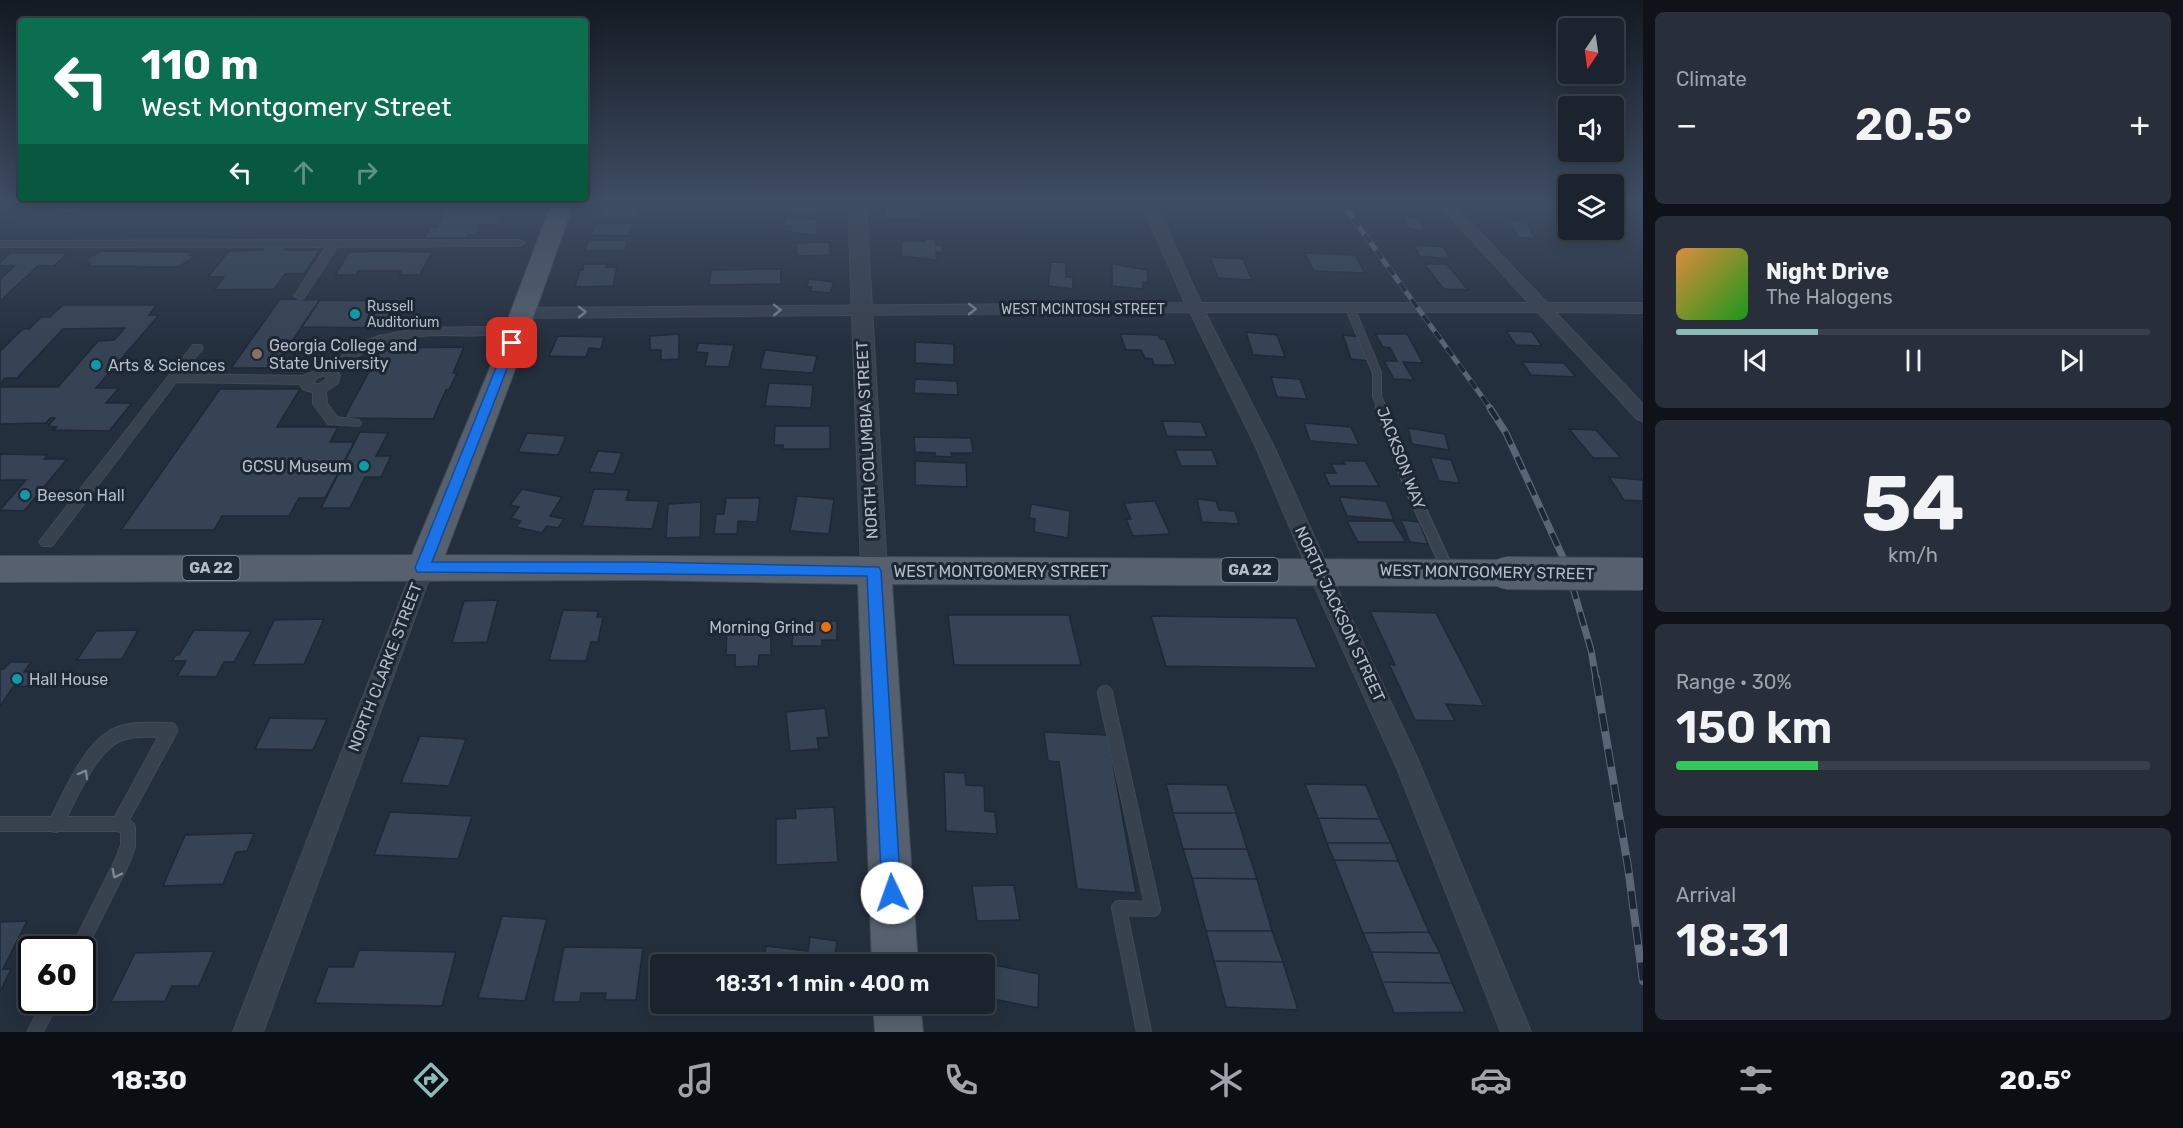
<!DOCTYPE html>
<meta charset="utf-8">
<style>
body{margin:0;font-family:Rubik,sans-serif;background:#282f3a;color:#f1f3f6;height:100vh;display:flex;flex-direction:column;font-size:22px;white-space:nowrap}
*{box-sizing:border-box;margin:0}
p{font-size:20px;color:#a0a4aa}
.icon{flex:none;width:33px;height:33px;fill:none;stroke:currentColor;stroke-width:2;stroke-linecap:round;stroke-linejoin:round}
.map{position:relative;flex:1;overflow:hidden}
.side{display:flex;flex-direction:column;gap:12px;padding:12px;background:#0f1319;width:540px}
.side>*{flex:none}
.top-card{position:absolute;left:18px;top:18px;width:570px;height:183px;border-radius:6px;box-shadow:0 3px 15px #0003,0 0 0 2px #39404a;background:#0b6e4f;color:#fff;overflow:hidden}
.needle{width:39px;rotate:193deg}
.buttons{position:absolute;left:1558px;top:18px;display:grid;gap:12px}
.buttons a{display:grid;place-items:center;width:66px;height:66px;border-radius:6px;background:#1b232e;box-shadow:0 3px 15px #0003,0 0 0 2px #39404a;font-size:30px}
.speed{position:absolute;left:18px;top:936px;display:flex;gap:12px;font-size:30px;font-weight:700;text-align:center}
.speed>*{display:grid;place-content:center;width:78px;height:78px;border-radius:50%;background:#1b232e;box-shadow:0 3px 15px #0003,0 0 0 2px #39404a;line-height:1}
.speed .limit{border:3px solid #111;border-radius:9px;background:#fff;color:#111}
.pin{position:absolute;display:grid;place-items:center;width:51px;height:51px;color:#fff;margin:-26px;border-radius:12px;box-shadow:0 3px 9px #0006}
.me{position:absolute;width:66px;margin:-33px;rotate:357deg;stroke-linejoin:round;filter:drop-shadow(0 0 4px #0008)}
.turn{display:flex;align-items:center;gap:21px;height:126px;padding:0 24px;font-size:27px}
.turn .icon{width:78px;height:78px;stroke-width:2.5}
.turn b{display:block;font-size:42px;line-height:51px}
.lanes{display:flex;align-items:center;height:57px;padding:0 24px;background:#0003;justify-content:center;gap:30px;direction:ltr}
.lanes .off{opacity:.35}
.big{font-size:45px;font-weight:600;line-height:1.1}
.side .tile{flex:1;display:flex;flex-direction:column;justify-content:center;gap:9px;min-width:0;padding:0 21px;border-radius:9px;background:#282f3a}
.side .dial{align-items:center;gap:0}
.dial b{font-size:78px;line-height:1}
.song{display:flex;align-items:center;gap:18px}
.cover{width:72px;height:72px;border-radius:9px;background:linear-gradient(135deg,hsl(30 70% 55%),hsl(120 70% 35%))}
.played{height:6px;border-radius:3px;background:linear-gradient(90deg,#8bbbb9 30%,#39404a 30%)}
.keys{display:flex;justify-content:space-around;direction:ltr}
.heat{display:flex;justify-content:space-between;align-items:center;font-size:33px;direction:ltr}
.charge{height:9px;border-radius:4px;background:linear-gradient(90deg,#34c759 30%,#39404a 0)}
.trip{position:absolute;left:650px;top:954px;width:345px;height:60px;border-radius:6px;background:#1b232e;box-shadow:0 3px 15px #0003,0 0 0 2px #39404a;font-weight:600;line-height:60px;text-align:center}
.dock{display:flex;height:96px;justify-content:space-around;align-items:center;background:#0b0e12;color:#a0a4aa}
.dock .icon{width:42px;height:42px}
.dock .on{color:#8bbbb9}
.dock b{font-size:27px;color:#f1f3f6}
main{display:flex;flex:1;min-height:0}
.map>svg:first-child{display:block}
.building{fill:#364354;stroke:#1f2835;stroke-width:1.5}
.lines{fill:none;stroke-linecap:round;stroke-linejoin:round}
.service-far2-casing{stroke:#414a57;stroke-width:10}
.service-far1-casing{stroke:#414a57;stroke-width:13}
.service-casing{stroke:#414a57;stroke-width:16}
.pedestrian-casing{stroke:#414a57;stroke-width:2}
.minor-casing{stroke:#414a57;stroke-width:2}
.tertiary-casing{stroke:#414a57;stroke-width:2}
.primary-casing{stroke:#414a57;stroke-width:2}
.service-far2{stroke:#38414e;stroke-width:8}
.service-far1{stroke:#38414e;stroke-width:10}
.service{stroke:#38414e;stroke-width:14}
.pedestrian{fill:#38414e;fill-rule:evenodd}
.minor{fill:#38414e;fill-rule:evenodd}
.tertiary{fill:#38414e;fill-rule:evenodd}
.primary{fill:#56606e;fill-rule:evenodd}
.rail-far2-casing{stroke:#5a6575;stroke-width:5}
.rail-far1-casing{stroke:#5a6575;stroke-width:7}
.rail-casing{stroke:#5a6575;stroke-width:8}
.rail-far2{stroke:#1d2633;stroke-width:4;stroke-dasharray:10;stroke-linecap:butt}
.rail-far1{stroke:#1d2633;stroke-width:4.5;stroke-dasharray:14;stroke-linecap:butt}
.rail{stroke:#1d2633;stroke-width:6;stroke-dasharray:18;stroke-linecap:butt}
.primary-bridge-casing{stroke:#414a57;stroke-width:34;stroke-linecap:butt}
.primary-bridge{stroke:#56606e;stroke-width:32}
.oneway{stroke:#7c8592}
.route{fill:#1a73e8;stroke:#114b97;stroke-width:1.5}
.culture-dot{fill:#0f9aa8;stroke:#1d2633;stroke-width:2}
.education-dot{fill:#8d6e63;stroke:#1d2633;stroke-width:2}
.food-dot{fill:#e8710a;stroke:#1d2633;stroke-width:2}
.labels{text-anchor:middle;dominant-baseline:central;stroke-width:6;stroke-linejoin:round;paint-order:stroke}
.far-poi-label{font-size:14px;fill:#b4bcc9;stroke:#1d2633;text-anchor:start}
.far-street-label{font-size:14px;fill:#b4bcc9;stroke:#1d2633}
.shield{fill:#1d2633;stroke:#878f9c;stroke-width:1.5}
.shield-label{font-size:15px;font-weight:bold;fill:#b4bcc9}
.poi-label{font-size:16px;fill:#b4bcc9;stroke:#1d2633;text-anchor:start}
.street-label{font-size:16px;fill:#b4bcc9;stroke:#1d2633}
</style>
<main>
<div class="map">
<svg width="1643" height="1032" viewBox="0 0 1643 1032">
<rect width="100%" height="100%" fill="#242f3e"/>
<path class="building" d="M20,202H90L73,213H60L56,217H25L29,214H16L26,206H16Z
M446,202H531L528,208H507L499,225H478L476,228H480L477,235H467L465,238H424L431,227H437L445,213H440Z
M608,202L639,205L636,217H599Z
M809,202H820L818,214L783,213L785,203Z
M936,202L957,203L956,211L935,209Z
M906,205H920L922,220H885L884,208H906Z
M1402,216L1418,217L1426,231L1409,229Z
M785,218L817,219V236L790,232L791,226H784Z
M1508,220L1526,222L1536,239L1518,237Z
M596,223H633L629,236L591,235Z
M924,239H936V245H942L943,253L936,252L937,260L901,256V241H925Z
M588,240H628L625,251H585Z
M829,242L831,255L797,256L796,243Z
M1414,245L1444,247L1450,259L1419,256Z
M288,246L285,250H320L304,274H285L274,289L214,290L224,277H208L229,251L262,250L264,247Z
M101,251L191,252L189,255L193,256L192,259L178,267L87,266L91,263L86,262L87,259Z
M349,252L381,251L432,252L420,275H399L401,271H358L356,275H335Z
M10,253H68L54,266H38L0,301V279L15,266H0V262Z
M1305,253L1355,255L1365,273L1314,271Z
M1210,257L1243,259L1252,280L1218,278Z
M1051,262L1066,263V277H1073V289L1048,286Z
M584,264H607L606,267H617L613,286L575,287L580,270H583Z
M1112,264L1147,270L1148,283L1143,282V289L1112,286Z
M1424,264H1447L1468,290L1444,289Z
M781,269V284L709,285L711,270Z
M809,279L834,282L830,293L810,291L812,287H806Z
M280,299L320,300L274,368H231Z
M320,300L407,301L392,328L301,327Z
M63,305H157L149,315H159L96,388H119L106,403H132L109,431L53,430L57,427L48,426L55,418H50L46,423L0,424V387H58L98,341L114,340L125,328L63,329L17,378H5L0,384V351L23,329H29L41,317H50Z
M1506,331L1532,332L1542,346L1516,345Z
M1246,332L1277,335L1285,357L1253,355Z
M679,334V359L661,360V350H650V336Z
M1120,334L1158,335L1160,339H1165L1176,365H1154L1152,359L1145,358L1141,350H1126Z
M1375,334H1407L1423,363L1403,362L1414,380L1394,379L1384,361H1397L1390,348L1383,347Z
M1343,335L1362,337L1370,361L1351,359Z
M558,336L604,337L601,349L589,348L586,357L549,356Z
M915,342L954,344V365L915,363Z
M698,343L734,345L729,367L705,366L708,353L696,352Z
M464,347L453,373H457L456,375L449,390H446L433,419L344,418L382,348Z
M765,350L817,356L813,373L760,369Z
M1522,362L1564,363L1576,377L1531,375Z
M1271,377L1300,379L1307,399L1277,397Z
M915,379L957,381L958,395L914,393Z
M769,383L813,385L811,408L765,406Z
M220,389H300L277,427H338L330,442H354L325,498H299L289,516H222L214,530H121Z
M1162,421L1201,422L1207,437L1167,436Z
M1304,423L1351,427L1359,445L1310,441Z
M775,426H830V449H783V445H774Z
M1408,428L1445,434L1449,450L1412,444Z
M1569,429L1596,430L1621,458H1593Z
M360,432L388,433L376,456H391L381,477H365L350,508H321Z
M527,433L566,436L558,455L518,452Z
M914,437L971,438L973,453H951L952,457L935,456V453L915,452Z
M1175,450H1212L1218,466H1181Z
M598,451L622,453L614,474L589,472Z
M0,454L48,455L44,459H67L24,511L0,510L26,480H0Z
M1430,457L1451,460L1460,483L1439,481Z
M915,461L966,463L967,487L915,485Z
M1343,461H1365L1379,486H1330L1324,473H1336L1331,464H1345Z
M1609,477L1643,480V501L1624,500Z
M522,489L562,497L550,516L564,519L558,528L547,526L542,533L516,527L521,521L511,518L519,507L510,505Z
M594,489L629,490L626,500L659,501L652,529L582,526Z
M797,496L834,499L829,534L790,531Z
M1339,497L1386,501L1394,520L1347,516Z
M726,498H760L757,522L738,521L737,534H714L716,514H724Z
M1197,499L1216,501L1219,510L1235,511L1239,524L1202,522Z
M1155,501L1170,534L1133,536L1126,519H1131L1124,503Z
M701,502L700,537L666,538L668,504Z
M1031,504L1070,511L1068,538L1034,532L1035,519L1029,518Z
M1401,520L1419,522L1428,544L1410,542Z
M1347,521H1393L1406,542H1358Z
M498,600L487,642L452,643L464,601Z
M563,610L598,611L597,617H603L598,642H591L586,661L549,660Z
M1370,611L1436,613L1484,706L1446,704L1455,721L1415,720L1389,664L1395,665Z
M948,615H1069L1081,665H954Z
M1151,616L1296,618L1317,668L1166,666Z
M324,619L304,664L253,665L274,620Z
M802,621H837V640H822V646H792L793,627H802Z
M771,626V655H759L758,666L735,667V655H726L727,627Z
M138,630L122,659L77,660L96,631Z
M194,630L251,631L234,662H224L216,677L177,676L186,661H172L176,655H179Z
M10,662H31L24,672H39L29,686L13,687L0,706V669H4Z
M825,708L829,737L817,738L819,749L790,751L786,712Z
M270,718L327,719L313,750L255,749Z
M1044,732L1108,735L1136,893L1077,889L1059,762L1048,761Z
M420,736L466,739L449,786L401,783Z
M944,772L965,773L966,785L984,786L985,811L995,812L997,834L946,831Z
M1166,784L1227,785L1236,813H1173Z
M1305,784L1366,785L1380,819L1318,818Z
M834,807L838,862L776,865V819L796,818L795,809Z
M390,812L472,816L458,859L374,855Z
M1173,813H1236L1247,849H1183Z
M1318,818L1380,819L1391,843H1327Z
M254,833L247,851L236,852L223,884L163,886L185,835Z
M1327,843H1391L1398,861L1334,860Z
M1183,849H1247L1257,879L1192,878Z
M1334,860L1398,861L1429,932L1363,933Z
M1192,878L1257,879L1272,931H1206Z
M1014,885L1020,920L977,921L972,886Z
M502,916L547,919L525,1001L478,998Z
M27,921L3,969H11L0,992V922Z
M1206,931H1272L1283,962L1214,961Z
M1429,932L1440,953L1371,952L1363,933Z
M810,937L837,941L834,964H763L766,946L808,951Z
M564,947L643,948L636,1000H605L606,993H581L580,1002H553Z
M359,950L456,952L442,1006L315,1003L328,967H353Z
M214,951L199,986H172L165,1001L111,1002L135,953Z
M1371,952L1440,953L1452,983L1382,982Z
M969,960L1039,974L1038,1008L984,997V964H969Z
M1214,961L1283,962L1298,1010L1226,1007Z
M1382,982L1452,983L1465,1012L1394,1013Z"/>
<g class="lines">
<g class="service-far2-casing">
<path id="service-far2" d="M1350,308L1377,373V396L1382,409"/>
</g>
<g class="service-far1-casing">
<path id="service-far1" d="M1381,408L1410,487L1449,572"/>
</g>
<g class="service-casing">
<path id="service" d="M1105,693L1153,909L1119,908L1144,1032
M0,824H119L128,828V846L123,860L78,950
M55,825C69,799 90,745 119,734C135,728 153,730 170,730L119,824
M35,1032L52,1000"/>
</g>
<g class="pedestrian-casing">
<path id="pedestrian" d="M333,240H520L525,243L520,246L337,247L304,298L300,299L294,296L326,247H0V241Z
M485,327L489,328V334C475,337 458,335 443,335C401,335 369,345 336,371L340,375L338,383L326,391L327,403L337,417L359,420L361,423L359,426L328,424L313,404V392L304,390L299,384L176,382L52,546H42L39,542L193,345H201L203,348L182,374L303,376L325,367L361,343L379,336L420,328ZM324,375L327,379L319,384L312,383L317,378Z"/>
</g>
<g class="minor-casing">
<path id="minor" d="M1141,202H1155L1201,303H1529L1437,202H1451L1547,303H1643V313L1555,312L1643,404V421L1637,419L1538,312H1205L1274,447L1343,601L1418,760L1531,1032H1501L1397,768L1321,601L1256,447L1190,312L523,318L515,313L523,308L1185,303Z
M423,560L430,562L433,568L263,1032H233L413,568L416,562Z"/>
</g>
<g class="tertiary-casing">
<path id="tertiary" d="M848,202H866L887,571L884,578L874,581L864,578L861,571Z"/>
</g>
<g class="primary-casing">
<path id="primary" d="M552,202H574L513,375L445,555L1506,560L1518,564L1523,573L1518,582L1506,586L892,584L918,964H872L858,584L644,580L0,582V556L412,555L487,375Z
M873,1004H920L923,1032H875Z"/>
</g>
<use href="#service-far2" class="service-far2"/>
<use href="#service-far1" class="service-far1"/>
<use href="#service" class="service"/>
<use href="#pedestrian" class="pedestrian"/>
<use href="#minor" class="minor"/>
<use href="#tertiary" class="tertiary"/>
<use href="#primary" class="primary"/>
<g class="rail-far2-casing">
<path id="rail-far2" d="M1341,202L1491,409"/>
</g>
<g class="rail-far1-casing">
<path id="rail-far1" d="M1490,408L1506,433L1566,564L1591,650L1596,679"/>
</g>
<g class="rail-casing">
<path id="rail" d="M1596,678L1628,867L1643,981"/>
</g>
<use href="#rail-far2" class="rail-far2"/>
<use href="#rail-far1" class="rail-far1"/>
<use href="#rail" class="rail"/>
<g class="primary-bridge-casing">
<path id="primary-bridge" d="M1506,573L1641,574"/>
</g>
<use href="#primary-bridge" class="primary-bridge"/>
</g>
<defs><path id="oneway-chevron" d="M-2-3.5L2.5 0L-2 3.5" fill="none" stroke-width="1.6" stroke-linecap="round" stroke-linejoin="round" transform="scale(1.5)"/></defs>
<g class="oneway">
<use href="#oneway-chevron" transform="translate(972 309)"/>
<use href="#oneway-chevron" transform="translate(777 310) rotate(-1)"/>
<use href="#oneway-chevron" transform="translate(582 312) rotate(-1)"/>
<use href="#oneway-chevron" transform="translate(84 774) rotate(-61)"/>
<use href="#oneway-chevron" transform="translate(116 874) rotate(117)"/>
</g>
<linearGradient id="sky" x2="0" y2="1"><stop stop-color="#141a22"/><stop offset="0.58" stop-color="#3f4d63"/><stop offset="1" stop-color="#3f4d63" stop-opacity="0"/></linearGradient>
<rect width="1643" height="347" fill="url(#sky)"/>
<path class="route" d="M512,340L517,343L432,562H644L879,567L881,571L901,893L898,900L892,903L885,900L882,893L867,576L417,572L415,568L506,343Z"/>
<g class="culture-dot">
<circle cx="355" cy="314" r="6"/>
<circle cx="96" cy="365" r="6"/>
<circle cx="364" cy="466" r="6"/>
<circle cx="25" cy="495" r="6"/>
<circle cx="17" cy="679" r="6"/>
</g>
<circle class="education-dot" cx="257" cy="354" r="6"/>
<circle class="food-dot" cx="826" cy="627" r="6"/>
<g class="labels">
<g class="far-poi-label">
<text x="367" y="306">Russell<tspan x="367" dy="16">Auditorium</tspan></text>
</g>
<g class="far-street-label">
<text x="1083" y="309">WEST MCINTOSH STREET</text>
</g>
<g class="shield">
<rect x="182.5" y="556" width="57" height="24" rx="4.5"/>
<rect x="1221.5" y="558" width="57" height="24" rx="4.5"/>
</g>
<g class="shield-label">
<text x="211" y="568">GA 22</text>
<text x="1250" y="570">GA 22</text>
</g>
<g class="poi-label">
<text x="269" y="345">Georgia College and<tspan x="269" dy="18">State University</tspan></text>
<text x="108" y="365">Arts &amp; Sciences</text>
<text x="352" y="466" text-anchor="end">GCSU Museum</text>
<text x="37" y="495">Beeson Hall</text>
<text x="814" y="627" text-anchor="end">Morning Grind</text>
<text x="29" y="679">Hall House</text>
</g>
<g class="street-label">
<text transform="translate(867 440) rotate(-93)">NORTH COLUMBIA STREET</text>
<text transform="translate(1401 458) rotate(69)">JACKSON WAY</text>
<text x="1001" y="571">WEST MONTGOMERY STREET</text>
<text transform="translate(1487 572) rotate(1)">WEST MONTGOMERY STREET</text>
<text transform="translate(1340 614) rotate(65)">NORTH JACKSON STREET</text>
<text transform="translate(385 667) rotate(-69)">NORTH CLARKE STREET</text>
</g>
</g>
</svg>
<div class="buttons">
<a><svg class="needle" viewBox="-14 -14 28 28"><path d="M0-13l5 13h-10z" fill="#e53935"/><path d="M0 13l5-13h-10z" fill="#a0a4aa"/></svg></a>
<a><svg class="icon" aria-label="sound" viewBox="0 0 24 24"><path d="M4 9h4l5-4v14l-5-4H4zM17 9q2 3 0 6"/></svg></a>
<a><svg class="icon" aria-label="layers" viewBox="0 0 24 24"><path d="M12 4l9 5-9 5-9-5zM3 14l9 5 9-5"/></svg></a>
</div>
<div class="speed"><div class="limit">60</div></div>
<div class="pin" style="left:512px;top:343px;background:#d93025"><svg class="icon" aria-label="arrive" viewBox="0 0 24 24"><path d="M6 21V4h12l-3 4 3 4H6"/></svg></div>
<svg class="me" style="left:892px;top:893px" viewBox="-20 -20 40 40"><circle r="19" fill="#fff"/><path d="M0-13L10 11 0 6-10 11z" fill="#1a73e8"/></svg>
<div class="trip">18:31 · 1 min · 400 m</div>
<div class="top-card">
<div class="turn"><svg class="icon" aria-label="left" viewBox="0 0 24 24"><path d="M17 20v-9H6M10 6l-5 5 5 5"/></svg><div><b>110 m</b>West Montgomery Street</div></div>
<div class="lanes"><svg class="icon" aria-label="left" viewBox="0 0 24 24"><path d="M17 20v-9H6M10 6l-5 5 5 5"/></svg><svg class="icon off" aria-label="ahead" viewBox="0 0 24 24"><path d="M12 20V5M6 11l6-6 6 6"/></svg><svg class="icon off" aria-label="right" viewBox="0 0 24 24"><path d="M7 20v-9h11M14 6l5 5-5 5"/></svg></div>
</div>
</div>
<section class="side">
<div class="tile"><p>Climate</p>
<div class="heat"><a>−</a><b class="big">20.5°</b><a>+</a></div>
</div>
<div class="tile">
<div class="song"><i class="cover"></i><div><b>Night Drive</b><p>The Halogens</p></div></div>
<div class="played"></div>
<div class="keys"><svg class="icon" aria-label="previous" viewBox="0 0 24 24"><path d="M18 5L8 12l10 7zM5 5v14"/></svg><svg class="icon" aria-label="pause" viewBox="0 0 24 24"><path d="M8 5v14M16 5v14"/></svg><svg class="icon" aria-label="next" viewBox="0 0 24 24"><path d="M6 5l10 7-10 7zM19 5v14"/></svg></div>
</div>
<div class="tile dial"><b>54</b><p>km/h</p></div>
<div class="tile"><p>Range · 30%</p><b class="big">150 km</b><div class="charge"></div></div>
<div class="tile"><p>Arrival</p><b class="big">18:31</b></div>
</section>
</main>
<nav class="dock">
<b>18:30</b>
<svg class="icon on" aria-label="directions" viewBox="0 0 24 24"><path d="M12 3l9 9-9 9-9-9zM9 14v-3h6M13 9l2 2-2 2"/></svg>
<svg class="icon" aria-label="music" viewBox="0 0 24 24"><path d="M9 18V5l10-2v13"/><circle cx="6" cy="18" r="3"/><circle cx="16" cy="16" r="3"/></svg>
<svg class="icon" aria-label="phone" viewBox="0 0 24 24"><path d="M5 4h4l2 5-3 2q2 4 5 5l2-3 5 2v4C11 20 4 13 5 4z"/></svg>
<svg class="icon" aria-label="climate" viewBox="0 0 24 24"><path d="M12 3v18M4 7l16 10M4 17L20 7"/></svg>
<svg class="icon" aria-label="car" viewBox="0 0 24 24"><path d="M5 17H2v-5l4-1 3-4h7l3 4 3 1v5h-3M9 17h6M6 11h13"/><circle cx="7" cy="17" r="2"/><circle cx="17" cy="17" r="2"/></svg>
<svg class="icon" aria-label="filters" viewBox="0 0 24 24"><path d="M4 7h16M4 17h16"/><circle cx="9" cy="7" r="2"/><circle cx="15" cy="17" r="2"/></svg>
<b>20.5°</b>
</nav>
